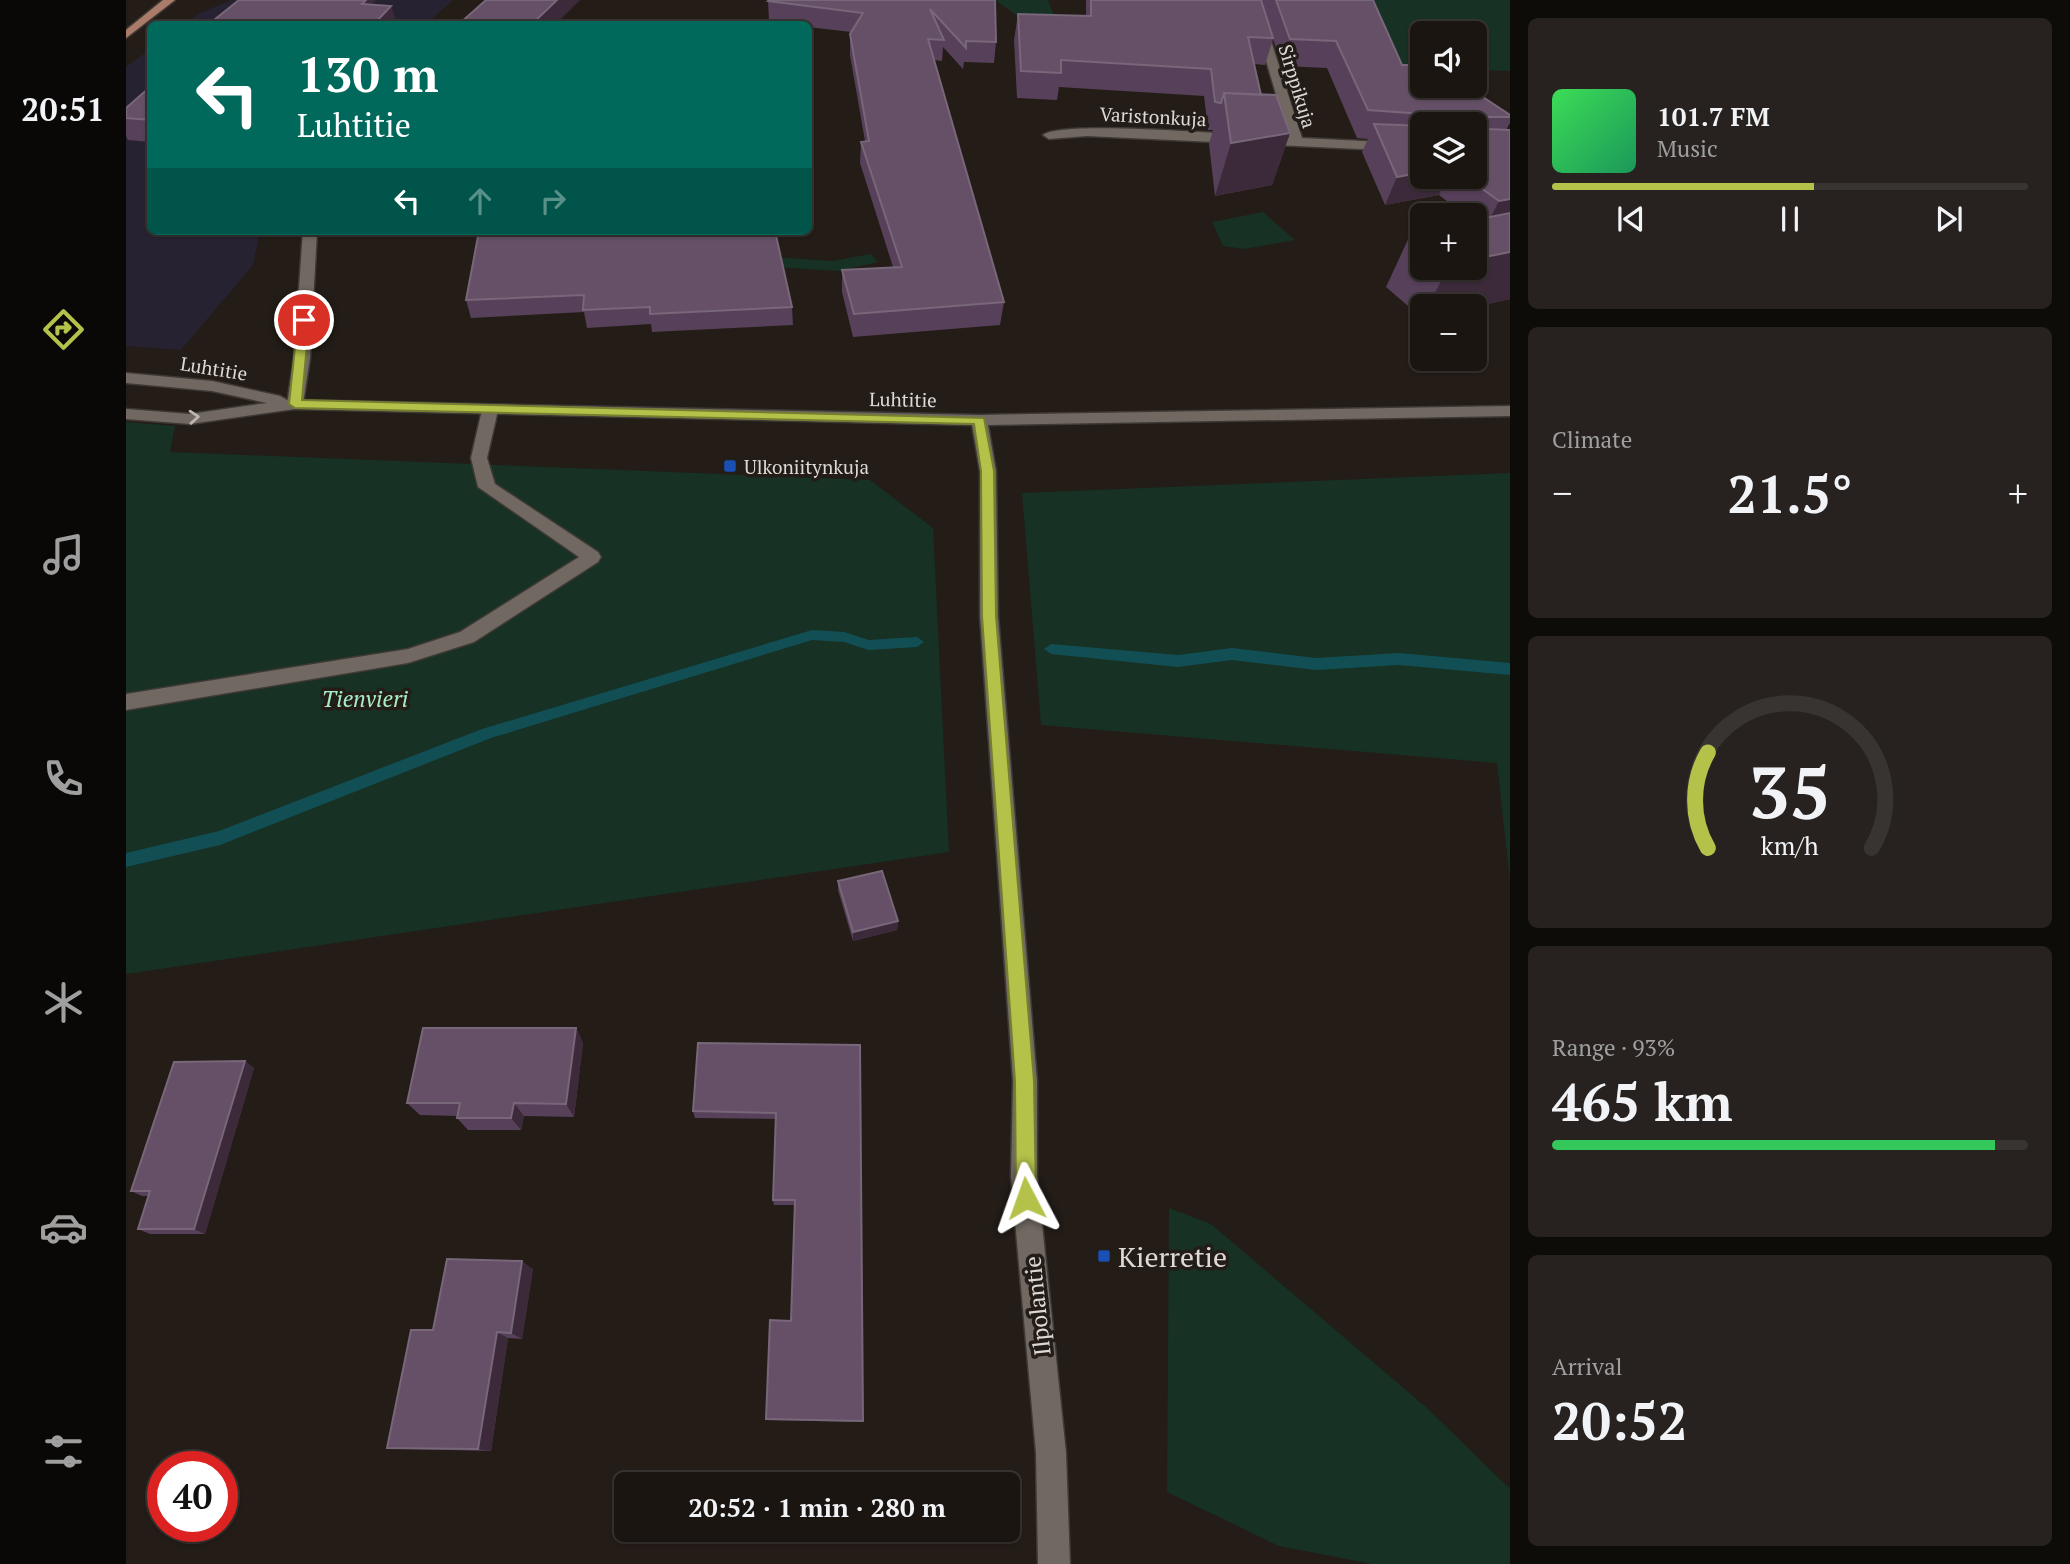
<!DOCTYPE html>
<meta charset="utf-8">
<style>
body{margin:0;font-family:"PT Serif",serif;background:#27221f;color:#f1f3f6;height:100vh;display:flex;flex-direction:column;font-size:26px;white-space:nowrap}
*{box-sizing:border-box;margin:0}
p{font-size:23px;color:#9f9f9f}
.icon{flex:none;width:38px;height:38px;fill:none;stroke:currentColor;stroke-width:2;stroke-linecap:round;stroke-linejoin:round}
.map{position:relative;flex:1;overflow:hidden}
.sheet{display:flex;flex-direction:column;gap:18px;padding:18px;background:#0e0c09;width:560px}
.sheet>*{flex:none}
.hud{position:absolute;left:21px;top:21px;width:665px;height:214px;border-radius:10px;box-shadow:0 2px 5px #0004,0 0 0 2px #383431;background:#00695c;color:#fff;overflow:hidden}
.controls{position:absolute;left:1284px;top:21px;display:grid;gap:14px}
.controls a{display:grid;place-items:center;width:77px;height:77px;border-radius:10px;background:#1a1511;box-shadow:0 2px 5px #0004,0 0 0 2px #383431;font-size:35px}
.speed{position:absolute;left:21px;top:1451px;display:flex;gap:14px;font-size:35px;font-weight:700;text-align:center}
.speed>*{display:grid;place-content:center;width:91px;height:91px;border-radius:50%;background:#1a1511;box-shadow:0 2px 5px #0004,0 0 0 2px #383431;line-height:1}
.speed .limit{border:10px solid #d22;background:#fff;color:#111}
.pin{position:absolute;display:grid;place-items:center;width:60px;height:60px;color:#fff;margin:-30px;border:4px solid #fff;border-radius:50%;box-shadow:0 2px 7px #0007}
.me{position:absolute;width:77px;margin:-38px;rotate:356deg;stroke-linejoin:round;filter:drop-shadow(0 0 5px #0008)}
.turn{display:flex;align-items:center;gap:24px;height:147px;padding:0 35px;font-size:32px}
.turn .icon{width:91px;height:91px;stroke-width:2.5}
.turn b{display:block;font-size:49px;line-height:60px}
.lanes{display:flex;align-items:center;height:66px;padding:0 35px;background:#0003;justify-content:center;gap:35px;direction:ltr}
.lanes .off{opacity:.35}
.big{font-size:52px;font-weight:800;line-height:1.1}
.sheet .tile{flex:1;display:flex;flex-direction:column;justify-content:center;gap:10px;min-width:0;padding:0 24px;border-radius:10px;background:#27221f}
.sheet .dial{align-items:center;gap:0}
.dial svg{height:182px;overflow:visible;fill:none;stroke:#383431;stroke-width:7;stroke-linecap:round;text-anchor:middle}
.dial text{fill:#f1f3f6;stroke:none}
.song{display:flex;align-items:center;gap:21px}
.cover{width:84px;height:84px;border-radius:10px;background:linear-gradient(135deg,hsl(130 70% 55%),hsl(150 70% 35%))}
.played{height:7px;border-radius:4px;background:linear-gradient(90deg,#b5c24a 55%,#383431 55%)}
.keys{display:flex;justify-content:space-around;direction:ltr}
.heat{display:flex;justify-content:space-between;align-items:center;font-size:38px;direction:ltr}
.charge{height:10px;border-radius:5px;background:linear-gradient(90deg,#34c759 93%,#383431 0)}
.trip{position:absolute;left:488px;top:1472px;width:406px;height:70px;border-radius:10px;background:#1a1511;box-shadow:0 2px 5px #0004,0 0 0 2px #383431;font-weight:800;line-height:70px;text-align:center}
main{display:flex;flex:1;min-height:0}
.tab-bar{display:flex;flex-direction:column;width:126px;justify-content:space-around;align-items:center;background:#0a0807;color:#9f9f9f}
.tab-bar .icon{width:49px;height:49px}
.tab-bar .active{color:#b5c24a}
.tab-bar b{font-size:32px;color:#f1f3f6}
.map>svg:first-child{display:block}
.commercial{fill:#272231}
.green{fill:#173124}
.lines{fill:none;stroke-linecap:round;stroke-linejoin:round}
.stream{fill:#124f55;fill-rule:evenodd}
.lane-casing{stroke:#3e3935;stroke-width:3}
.street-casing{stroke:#3e3935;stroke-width:3}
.secondary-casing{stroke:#3e3935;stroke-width:3}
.primary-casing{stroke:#3e3935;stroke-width:3}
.lane{fill:#706861;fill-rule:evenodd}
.street{fill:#706861;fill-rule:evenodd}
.secondary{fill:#706861;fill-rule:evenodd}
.primary{fill:#aa7b68;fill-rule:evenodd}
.wall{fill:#57405a;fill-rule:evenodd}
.shaded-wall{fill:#3c2a3a}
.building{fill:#655067;stroke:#786679;stroke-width:2}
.oneway{stroke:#bcb7b2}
.route{fill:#b5c24a;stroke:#767e30;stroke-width:2}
.transit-dot{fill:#1a4fb4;stroke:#231c17;stroke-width:2.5}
.labels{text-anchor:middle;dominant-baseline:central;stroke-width:7;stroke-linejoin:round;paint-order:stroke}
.far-street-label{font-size:19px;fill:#ddd9d5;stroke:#231c17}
.far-poi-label{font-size:19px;fill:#ddd9d5;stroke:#231c17;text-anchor:start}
.park-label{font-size:23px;font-style:italic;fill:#a5edc6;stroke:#231c17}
.street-label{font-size:23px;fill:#ddd9d5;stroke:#231c17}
.near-poi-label{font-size:28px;fill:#ddd9d5;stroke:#231c17;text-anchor:start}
</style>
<main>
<nav class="tab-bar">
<b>20:51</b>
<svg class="icon active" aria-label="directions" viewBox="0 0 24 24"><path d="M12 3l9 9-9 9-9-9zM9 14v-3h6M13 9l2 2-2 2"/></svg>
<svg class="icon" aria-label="music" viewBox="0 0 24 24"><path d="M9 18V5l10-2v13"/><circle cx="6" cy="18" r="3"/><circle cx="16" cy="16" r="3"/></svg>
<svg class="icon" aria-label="phone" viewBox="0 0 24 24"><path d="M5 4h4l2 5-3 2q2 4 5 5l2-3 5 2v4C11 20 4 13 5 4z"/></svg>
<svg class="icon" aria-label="climate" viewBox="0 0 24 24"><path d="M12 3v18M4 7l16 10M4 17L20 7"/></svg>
<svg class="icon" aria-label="car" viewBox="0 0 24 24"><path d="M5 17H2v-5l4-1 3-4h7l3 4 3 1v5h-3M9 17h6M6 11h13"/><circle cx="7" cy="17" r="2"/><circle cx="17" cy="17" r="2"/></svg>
<svg class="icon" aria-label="filters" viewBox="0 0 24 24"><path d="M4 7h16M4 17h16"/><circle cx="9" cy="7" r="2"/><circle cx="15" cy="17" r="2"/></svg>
</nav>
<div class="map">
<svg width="1384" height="1564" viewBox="0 0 1384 1564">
<rect width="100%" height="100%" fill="#231c17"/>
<path class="commercial" d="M105,0H327L300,24H58L74,13Z
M24,49V231H134L127,265L55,350L0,346V67Z"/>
<path class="green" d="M869,0H922L935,33L925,39Z
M1234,0H1384V71L1349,70V33H1297V67L1263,66Z
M1137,212L1169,240L1118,249L1097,246L1086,222Z
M745,254L752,262L713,271L647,267L649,257L706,261Z
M0,422L49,426L44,452L744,480L807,528L823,852L0,974Z
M1384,473V882L1371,763L915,725L896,493Z
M1043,1208L1085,1224L1301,1408L1384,1489V1564H1246L1153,1546L1041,1492Z"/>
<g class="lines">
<path class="stream" d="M686,630L718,632L743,640L791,637L798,642L791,647L743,650L718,642L686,640L365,738L94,845L0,867V853L93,831L356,729Z
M925,644L1052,655L1106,648L1190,658L1273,653L1384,663V675L1273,665L1190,670L1106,660L1052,667L925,654L918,649Z"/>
<g class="lane-casing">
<path id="lane" d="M364,405L372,410L361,458L369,484L472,552L475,557L472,562L348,642L282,663L0,710V694L282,649L334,632L453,557L352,487L345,458L356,410Z"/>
</g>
<g class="street-casing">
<path id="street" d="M1122,0H1132L1176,138L1297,144V152L961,136L923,139L917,135C936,119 1126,136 1163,138Z
M177,231H191L184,358L177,404L169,409L161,404L168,358Z"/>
</g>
<g class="secondary-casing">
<path id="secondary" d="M0,373L86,381L154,396L161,400L853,415L1384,406V416L862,425L870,471L872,616L911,1081V1176L940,1453L944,1564H912L910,1453L885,1176L887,1081L854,616V471L846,425L169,409L64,424L0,419V409L64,414L141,403L86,391L0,383Z"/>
</g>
<g class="primary-casing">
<path id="primary" d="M37,0H49L0,38V30Z"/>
</g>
<use href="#lane" class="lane"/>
<use href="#street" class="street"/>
<use href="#secondary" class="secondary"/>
<use href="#primary" class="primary"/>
</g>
<path class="wall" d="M869,0L870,42L868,63L838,62L837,69L817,47L816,61L808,60L878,302L874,325L727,337L716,292V270L767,267L734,163L735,142L739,141L724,55V34L725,32L682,27V24H667L643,21L642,1Z
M960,0H1247L1276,65L1290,75L1384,115V123L1380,130H1384V299L1349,307L1297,306L1296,318L1260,287L1285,233L1297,231V268H1349V215H1339L1313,195L1259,205L1236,152L1242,139L1231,138L1201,68L1156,66L1147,39L1139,65L1128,64L1135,95L1164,133L1146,185L1089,196L1083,144L1087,130H1082L1078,96L933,87L931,100L891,98L888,40L892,14L960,16ZM1297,124H1349V177H1297Z
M24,87V142L2,140L0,136V108Z
M353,231L666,307L667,325L526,332L525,324L461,328L458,312L345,318L340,300Z
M712,881L772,921L771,930L727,941L712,890Z
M450,1028L457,1043L448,1117L398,1116L395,1130H342L331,1118V1116L294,1115L281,1103Z
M734,1045L737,1421L736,1422L641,1420L640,1419L665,1321L669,1205H648L647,1200L650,1119L569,1118L567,1111Z
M119,1061L128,1068L79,1234H24L12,1229L22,1196H16L5,1191Z
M407,1269L396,1339L382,1338L365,1451L277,1449L261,1448L307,1330Z"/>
<path class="shaded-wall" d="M225,0H250L245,5L244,24Z
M431,0H454L430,24H406Z
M265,6L271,24H248Z
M1164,133L1146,185L1089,196L1105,143Z
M1297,172V177H1321L1313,195L1259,205L1271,177Z
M1384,199V224L1358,230L1373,201Z
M1384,252V299L1349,307L1302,306L1322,268H1349V259Z
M772,921L771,930L727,941V932Z
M450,1028L457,1043L448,1117L440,1104Z
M119,1061L128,1068L79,1234L68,1229Z
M388,1103L398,1116L395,1130L385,1118Z
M396,1261L407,1269L396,1339L385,1333Z
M371,1332L382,1338L365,1451L352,1449Z"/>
<path class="building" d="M113,0H240L236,4L265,6L248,24H83Z
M360,0H431L406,24H333Z
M643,0H869L870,42L840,41V48L804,9L818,40L802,39L878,302L728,314L716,270L776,267L735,142L743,141L724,34L737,13L642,1Z
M965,0H1135L1147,38L1122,37L1135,95L1098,93L1095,103L1089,102L1085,69L935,60V73L895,71L892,14L965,16Z
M1150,0H1247L1276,65H1286L1290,75H1297V86H1340L1384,115V117H1361V129L1384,130V199L1373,201L1340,177H1349V124H1312L1311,115L1242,110L1210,41L1164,39Z
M24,87V120L0,118V108Z
M1098,93L1150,95L1164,133L1105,143Z
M1248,124L1297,126V172L1271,177Z
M1384,213V252L1349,259V220Z
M353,231H649L666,307L524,314V307L457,310L458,295L340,300Z
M1297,231V243L1285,233Z
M756,871L772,921L727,932L712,881Z
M297,1028H450L440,1104L388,1103L385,1118H331L334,1103H281Z
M572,1043L734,1045L737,1421L640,1419L644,1320L665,1321L669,1200H647L650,1113L567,1111Z
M119,1061L68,1229H12L24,1191H5L48,1062Z
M321,1259L396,1261L385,1333L371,1332L352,1449L261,1448L285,1330H307Z"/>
<defs><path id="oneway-chevron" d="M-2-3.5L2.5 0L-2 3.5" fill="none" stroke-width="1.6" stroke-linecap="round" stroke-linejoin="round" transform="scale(1.75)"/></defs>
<use class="oneway" href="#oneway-chevron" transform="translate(68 417) rotate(-4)"/>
<path class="route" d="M178,316L183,320L176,400L858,418L868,471L870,616L908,1081L910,1198L907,1205L900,1208L893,1205L890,1198L889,1081L856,616L855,471L848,424L169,408L163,404L172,320Z"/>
<g class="transit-dot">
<rect x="597" y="459" width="14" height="14" rx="3.5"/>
<rect x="971" y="1249" width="14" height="14" rx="3.5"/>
</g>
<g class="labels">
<g class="far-street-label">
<text transform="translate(1172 86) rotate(73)">Sirppikuja</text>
<text transform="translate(1027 116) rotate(3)">Varistonkuja</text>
<text transform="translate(88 368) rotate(9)">Luhtitie</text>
<text transform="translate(777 399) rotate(1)">Luhtitie</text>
</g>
<g class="far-poi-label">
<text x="618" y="466">Ulkoniitynkuja</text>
</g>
<g class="park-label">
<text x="239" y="698">Tienvieri</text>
</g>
<g class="street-label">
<text transform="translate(911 1306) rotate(-96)">Ilpolantie</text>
</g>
<g class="near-poi-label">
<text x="992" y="1256">Kierretie</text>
</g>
</g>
</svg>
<div class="controls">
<a><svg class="icon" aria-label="sound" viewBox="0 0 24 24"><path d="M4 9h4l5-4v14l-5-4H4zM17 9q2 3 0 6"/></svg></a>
<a><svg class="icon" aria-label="layers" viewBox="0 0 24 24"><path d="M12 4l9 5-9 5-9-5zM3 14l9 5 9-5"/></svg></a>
<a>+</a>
<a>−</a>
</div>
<div class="speed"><div class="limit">40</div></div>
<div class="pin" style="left:178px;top:320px;background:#d93025"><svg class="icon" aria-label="arrive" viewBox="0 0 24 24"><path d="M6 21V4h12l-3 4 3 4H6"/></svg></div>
<svg class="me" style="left:900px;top:1198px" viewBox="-20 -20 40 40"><path d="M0-17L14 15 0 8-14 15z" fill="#b5c24a" stroke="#fff" stroke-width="4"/></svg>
<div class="trip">20:52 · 1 min · 280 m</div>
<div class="hud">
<div class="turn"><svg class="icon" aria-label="left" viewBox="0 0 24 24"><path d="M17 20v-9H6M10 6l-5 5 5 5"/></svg><div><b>130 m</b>Luhtitie</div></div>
<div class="lanes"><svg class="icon" aria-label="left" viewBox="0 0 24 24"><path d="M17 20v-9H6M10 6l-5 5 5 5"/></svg><svg class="icon off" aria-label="ahead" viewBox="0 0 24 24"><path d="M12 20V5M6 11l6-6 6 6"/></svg><svg class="icon off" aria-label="right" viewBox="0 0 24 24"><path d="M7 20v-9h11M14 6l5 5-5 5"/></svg></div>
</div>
</div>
<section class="sheet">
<div class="tile">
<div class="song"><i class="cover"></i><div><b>101.7 FM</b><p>Music</p></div></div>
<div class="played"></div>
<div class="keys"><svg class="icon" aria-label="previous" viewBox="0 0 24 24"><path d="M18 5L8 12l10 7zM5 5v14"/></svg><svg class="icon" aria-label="pause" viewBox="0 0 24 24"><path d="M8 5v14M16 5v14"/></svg><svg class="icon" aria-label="next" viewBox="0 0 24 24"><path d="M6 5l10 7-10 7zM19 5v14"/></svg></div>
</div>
<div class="tile"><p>Climate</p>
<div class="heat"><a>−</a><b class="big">21.5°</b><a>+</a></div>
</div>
<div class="tile dial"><svg viewBox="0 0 100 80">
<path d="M14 69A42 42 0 1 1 86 69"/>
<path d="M14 69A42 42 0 0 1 14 27" stroke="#b5c24a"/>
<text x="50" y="56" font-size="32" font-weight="700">35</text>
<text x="50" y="72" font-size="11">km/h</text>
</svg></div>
<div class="tile"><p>Range · 93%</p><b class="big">465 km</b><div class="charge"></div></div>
<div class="tile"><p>Arrival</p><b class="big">20:52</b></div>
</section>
</main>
